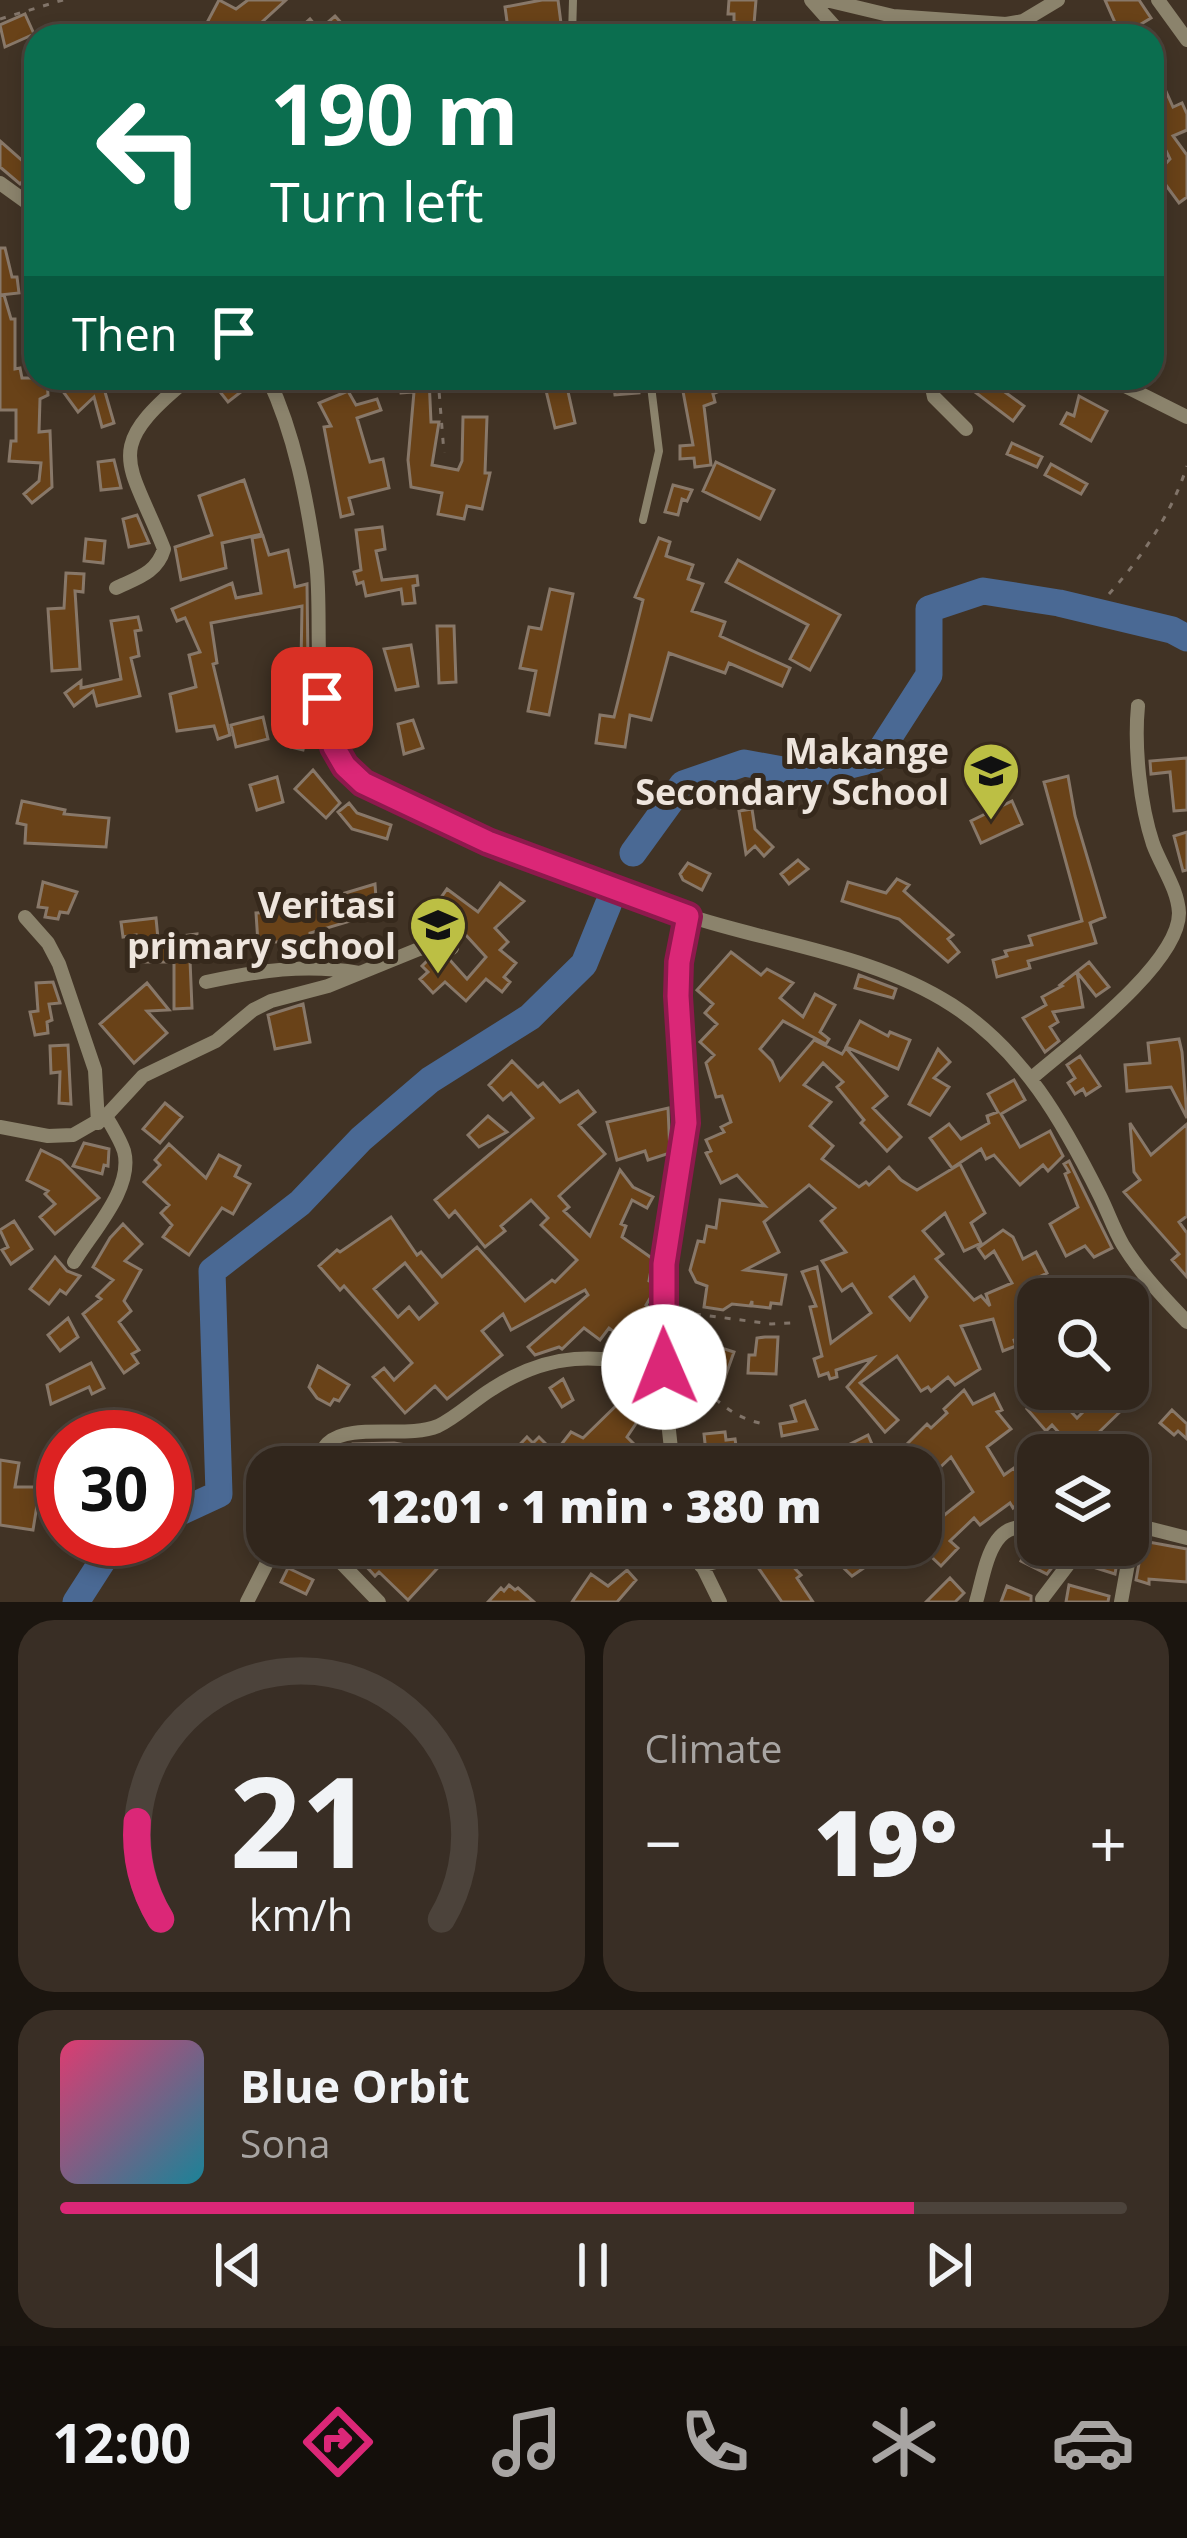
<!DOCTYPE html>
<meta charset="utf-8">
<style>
body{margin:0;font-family:"Open Sans",sans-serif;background:#392e25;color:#f1f3f6;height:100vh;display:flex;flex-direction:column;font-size:45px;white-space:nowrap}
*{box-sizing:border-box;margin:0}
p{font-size:39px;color:#a8a5a3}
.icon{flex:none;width:66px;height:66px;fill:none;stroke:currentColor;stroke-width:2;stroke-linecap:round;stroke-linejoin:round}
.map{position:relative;height:1602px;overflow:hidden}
.panel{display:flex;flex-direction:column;gap:18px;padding:18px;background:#1b150f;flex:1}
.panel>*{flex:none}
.guide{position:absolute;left:24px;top:24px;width:1140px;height:366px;border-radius:36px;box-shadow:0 6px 18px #0003,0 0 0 3px #4c433b;background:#0b6e4f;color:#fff;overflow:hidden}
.tools{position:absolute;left:1017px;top:1278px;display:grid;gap:24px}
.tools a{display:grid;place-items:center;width:132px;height:132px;border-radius:24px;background:#31261c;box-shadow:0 6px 18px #0003,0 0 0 3px #4c433b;font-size:60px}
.speed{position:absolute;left:36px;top:1410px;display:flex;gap:24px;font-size:60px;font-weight:700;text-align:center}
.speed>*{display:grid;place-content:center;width:156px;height:156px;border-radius:50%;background:#31261c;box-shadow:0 6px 18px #0003,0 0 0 3px #4c433b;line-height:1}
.speed .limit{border:18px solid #d22;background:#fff;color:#111}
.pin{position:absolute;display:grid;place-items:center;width:102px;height:102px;color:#fff;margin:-51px;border-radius:24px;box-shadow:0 6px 18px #0006}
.me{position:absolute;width:132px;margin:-66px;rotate:359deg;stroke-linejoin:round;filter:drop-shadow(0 0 9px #0008)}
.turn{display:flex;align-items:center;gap:42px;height:252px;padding:0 48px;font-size:54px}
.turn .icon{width:156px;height:156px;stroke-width:2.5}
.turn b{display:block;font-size:84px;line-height:102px}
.then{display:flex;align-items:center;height:114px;padding:0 48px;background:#0003;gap:24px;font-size:45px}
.big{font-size:90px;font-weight:800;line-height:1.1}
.panel .widget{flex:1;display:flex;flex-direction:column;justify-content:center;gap:18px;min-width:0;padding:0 42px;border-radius:36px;background:#392e25}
.panel .dial{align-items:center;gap:0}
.dial svg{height:312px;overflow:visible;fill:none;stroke:#4c433b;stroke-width:7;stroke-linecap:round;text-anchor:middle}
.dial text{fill:#f1f3f6;stroke:none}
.song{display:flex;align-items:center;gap:36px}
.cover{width:144px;height:144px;border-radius:18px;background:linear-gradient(135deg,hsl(340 70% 55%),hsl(190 70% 35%))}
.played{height:12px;border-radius:6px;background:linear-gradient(90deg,#db2777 80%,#4c433b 80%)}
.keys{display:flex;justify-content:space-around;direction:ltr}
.heat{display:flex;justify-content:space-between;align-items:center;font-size:66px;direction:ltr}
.panel .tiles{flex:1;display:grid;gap:18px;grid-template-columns:1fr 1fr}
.widget:last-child{grid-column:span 2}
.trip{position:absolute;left:246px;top:1446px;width:696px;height:120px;border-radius:36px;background:#31261c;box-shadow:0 6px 18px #0003,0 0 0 3px #4c433b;font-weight:800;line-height:120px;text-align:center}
.menu{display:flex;height:192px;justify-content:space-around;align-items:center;background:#140f0b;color:#a8a5a3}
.menu .icon{width:84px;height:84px}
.menu .current{color:#db2777}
.menu b{font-size:54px;color:#f1f3f6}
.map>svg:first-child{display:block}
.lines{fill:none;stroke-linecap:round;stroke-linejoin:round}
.river{stroke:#4a6994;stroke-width:27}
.building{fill:#694218;stroke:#887869;stroke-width:3;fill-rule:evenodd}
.path{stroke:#817469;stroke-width:3;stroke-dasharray:6 9;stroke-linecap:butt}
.lane{stroke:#8b836c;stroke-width:8}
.street{stroke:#8b836c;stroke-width:14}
.route-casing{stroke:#8e194d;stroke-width:30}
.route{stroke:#db2777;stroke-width:21}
.labels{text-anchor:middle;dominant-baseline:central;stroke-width:10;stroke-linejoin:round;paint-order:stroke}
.poi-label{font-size:36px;font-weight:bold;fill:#eee5dd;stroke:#36291c;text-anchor:end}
</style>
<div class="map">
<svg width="1187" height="1602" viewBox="0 0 1187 1602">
<rect width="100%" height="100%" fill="#413325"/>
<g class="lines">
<path class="river" d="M633,853L683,784L744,763L810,775L875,759L929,675V609L983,591L1059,603L1172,630L1187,638
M165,1519L219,1494L212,1271L300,1203L361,1139L430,1080L530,1017L584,964L608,905
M76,1602L114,1543L123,1539"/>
</g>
<path class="building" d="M219,0L236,9L248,0H286L261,23L267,28L259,36H200Z
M542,0H558L562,31L509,36L505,7Z
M729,0H756L754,24L734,22V14H728Z
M1105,0H1139L1151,18L1121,36Z
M25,14L34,34L5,47L0,25Z
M335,16L353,36H291L310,19L319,30Z
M1152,60L1173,107L1182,103L1187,114V130L1173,136L1187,155V197L1179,203L1157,173L1170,159L1158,134L1152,137Z
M0,141L33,170L20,184L0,167Z
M0,248H5L12,277H17L19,293L0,295Z
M4,295L11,319H15V369L20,368L22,378H47L48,395L40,399L39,432L50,431L52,487L32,503L24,494L39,481L41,463L9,461L11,441H16V410H0V296Z
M71,378H101L114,423L102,427L94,397L78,412L59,386Z
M209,378H238L246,388L228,402Z
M399,378H429L431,422H439L432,465L458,470L462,461L463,417H487L485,473H490L482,509L467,506L464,519L438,514L442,493L411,487L408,460L414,392L401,393Z
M543,378H565L575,423L555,428Z
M613,378H638L639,393L615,395Z
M704,378H749L713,394L715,402L704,406L711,465L695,467L694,458L680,459V446L693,445L682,386Z
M980,378H1012L1002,390L1024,406L1013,421L971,389Z
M348,391L356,405L377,399L381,410L357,418L370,462L383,459L389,488L349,498L353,514L341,517L324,427L331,426L319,403Z
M1079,396L1107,411L1091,441L1061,424L1067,413L1074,416Z
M1012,443L1042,457L1037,467L1007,454Z
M114,460L121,488L101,490L98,462Z
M716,462L774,490L760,519L703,491Z
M1051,464L1087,484L1081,494L1045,475Z
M244,480L262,534L222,543L226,568L181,580L175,547L212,535L199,496Z
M673,485L692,490L687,501L682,499L678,515L665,512Z
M137,515L149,543L129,547L123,519Z
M382,527L385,549L376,551L382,580L417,576L418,585L413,586L415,603L403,604L401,589L366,596L363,582L357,584L354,572L361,570L356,530Z
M263,536L269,555L288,550L295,587L307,584L308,665L301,664L302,606L211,623L217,663L213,664L230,735L218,739L214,726L177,731L170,694L196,687L189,655L200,652L185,618L177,621L172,609L232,583L236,598L261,593L252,538Z
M659,538L670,542L666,556L693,565L688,579L703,584L692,611L725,622L720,636L790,668L782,686L729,663L725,673L669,653L651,720L630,715L625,747L596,743L600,715L614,717L643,600L635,597Z
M86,539L105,541L103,563L84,561Z
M738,560L840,615L810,670L790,659L808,625L726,582Z
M66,573L84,574L83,592L75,591L80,669L52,671L48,609L64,608Z
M550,589L573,594L549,715L528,711L536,671L520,668L529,627L541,629Z
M138,617L141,630L135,631L139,656L131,658L140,696L97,706L93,691L74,706L65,693L81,681V688L121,679L111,621Z
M437,626H454L456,682L439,683Z
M411,645L418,686L396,690L384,649Z
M298,695L310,698L312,712L303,750L291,747Z
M263,717L268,739L236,747L231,725Z
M413,720L423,748L404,754L398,724Z
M1187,758V810L1174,811L1170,772L1151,774L1150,761Z
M313,770L340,803L326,818L295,789Z
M1068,776L1075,816L1105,917L1090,923L1096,943L1028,961L1030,968L997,977L993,960L1007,956L1005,951L1032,945L1029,936L1082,921L1044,782Z
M277,777L283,802L257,810L250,785Z
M22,801L65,810L64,814L109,818L106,847L25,843L26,825L17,823Z
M1012,801L1022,824L981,843L971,821Z
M349,803L357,813L391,825L387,839L352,829L338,812Z
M752,809L755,829L773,847L764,856L755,846L746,854L739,811Z
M1187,832V870L1183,871L1174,836Z
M798,860L808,869L789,884L781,874Z
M688,863L710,874L702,890L683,880L680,874Z
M897,879L909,885L904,891L953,935L948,939L959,952L948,962L899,919L842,901L848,882L886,893Z
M43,882L77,892L68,913L60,912L58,919L45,917L47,908L38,907Z
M500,883L524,901L495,928L508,942L500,950L516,963L504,977L510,982L502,992L486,979L466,1001L445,982L433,993L420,979L428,972L422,966L430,958L437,963L443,957L449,959L467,979L486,957L453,921L450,926L431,912L447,889L478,912Z
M375,884L377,913L310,933V940L258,943L256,913L280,912V905L312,903Z
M156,918L158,939L197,934V959L190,960L192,1008L174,1009V962H136V935L123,937L121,922Z
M731,952L761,975L767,969L793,983L780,998L803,1017L815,994L835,1005L820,1032L829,1039L826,1044L783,1021L760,1049L772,1061L780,1080L814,1040L842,1054L846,1048L887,1096L873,1108L901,1137L887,1151L861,1123L864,1120L837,1087L843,1082L823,1063L804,1085L831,1102L810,1126L833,1146L822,1159L859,1187L866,1182L869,1185L889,1167L901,1180L917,1190L960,1164L985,1213L971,1223L981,1243L964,1251L945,1213L923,1231L943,1254L936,1259L974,1300L981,1296L990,1306L986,1294L1012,1283L994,1251L985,1258L978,1248L1003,1230L1013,1237L1023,1259L1036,1252L1047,1273L1029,1282L1038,1306V1330L1014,1340L1016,1346L1003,1351L993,1319L961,1326L980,1369L955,1385L948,1377L931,1391L928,1387L921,1391L897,1356L860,1383L898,1420L885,1432L847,1387L873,1358L836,1370L837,1377L830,1379L828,1373L819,1376L814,1359L822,1356L810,1307L816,1306L802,1272L817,1267L831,1343L871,1313L852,1284L842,1291L822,1261L846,1252L821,1221L835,1208L809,1185L764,1222L779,1252L745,1270L786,1275L781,1304L771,1303L770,1308L752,1306V1301L750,1306L732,1304L723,1310L704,1307L707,1286L696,1282L690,1270L698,1241L704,1242L707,1226L716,1228L720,1200L765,1206L737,1175L721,1183L706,1153L711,1151L706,1140L724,1132L721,1127L731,1122L722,1096L716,1097L706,1063L714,1055L700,1042L717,1024L705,1013L713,1004L697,990ZM914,1277L927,1297L910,1320L890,1297Z
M1089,962L1109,987L1096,996L1077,972L1083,1007L1053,1012L1058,1022L1050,1027L1059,1041L1045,1052L1023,1018L1046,1005L1042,997L1062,986L1060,985Z
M859,975L896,989L893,998L855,988Z
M53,982L60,1003L49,1004L52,1020L47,1022L48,1033L35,1035L30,1012L38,1011L36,983Z
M147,983L169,1010L147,1011L167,1033L134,1063L100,1024Z
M303,1004L310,1042L275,1049L268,1015Z
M860,1021L888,1036L890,1032L910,1040L898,1069L846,1047Z
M1179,1039L1182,1052L1187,1118L1171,1087L1127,1091L1125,1065L1150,1063L1148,1043Z
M68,1045L71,1104L59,1103L60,1072L51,1073L50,1046Z
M938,1049L950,1062L934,1078L949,1087L930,1115L909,1104Z
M1080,1056L1100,1086L1086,1095L1083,1089L1075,1094L1068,1083L1075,1078L1067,1065Z
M512,1061L538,1087L543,1083L560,1102L578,1091L595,1112L579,1125L605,1154L559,1196L569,1207L564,1211L590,1236L620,1170L633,1187L653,1197L647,1208L632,1200L621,1224L626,1226L622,1237L653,1259L649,1281L653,1283L652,1295L646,1305L650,1308L639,1321L648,1328L634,1347L609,1328L600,1340L584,1328L562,1349L559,1347L535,1355L528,1347L588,1295L585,1290L511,1330L503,1314L482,1331L502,1355L447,1399L435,1386L405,1413L373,1377L384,1368L394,1380L412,1363L344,1286L340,1290L319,1266L337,1250L340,1252L391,1217L417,1255L421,1252L442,1277L477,1247L525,1301L552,1280L555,1282L577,1260L541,1225L548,1218L531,1200L501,1226L505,1231L485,1247L455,1211L449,1217L435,1200L533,1118L511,1093L503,1100L489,1085ZM405,1263L437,1303L419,1319L409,1307L398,1317L374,1289Z
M1014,1080L1025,1100L1001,1114L1020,1147L1050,1131L1063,1156L1048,1171L1043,1165L1020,1185L994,1155L986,1159L981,1149L952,1168L930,1138L949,1124L961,1139L989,1123L987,1116L998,1112L988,1094Z
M165,1103L182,1117L160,1143L143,1129Z
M668,1108L670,1153L648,1160L645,1151L617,1160L607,1122Z
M488,1116L507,1132L479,1147L468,1135Z
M1130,1123L1151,1155L1187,1124V1216L1179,1222L1187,1233V1277L1172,1260L1179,1254L1124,1192L1140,1180L1134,1172Z
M84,1143L109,1149L108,1166L104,1165L102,1174L73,1166Z
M169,1144L206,1178L219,1155L240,1166L235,1176L250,1184L233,1214L222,1208L189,1255L163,1237L172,1225L161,1213L169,1205L144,1182L160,1165L155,1160Z
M41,1150L61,1160L99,1198L55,1234L40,1217L55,1204L45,1194L48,1191L27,1180Z
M1069,1161L1112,1248L1094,1257L1085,1246L1066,1256L1050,1224L1078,1207L1065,1174L1069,1172L1064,1164Z
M14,1221L32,1249L11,1264L2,1250L8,1247L0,1230Z
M123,1224L142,1244L125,1261L141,1270L124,1301L131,1311L119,1322L139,1350L132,1354L138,1363L124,1373L83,1314L101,1299L97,1296L113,1280L93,1267L110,1238Z
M55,1257L67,1271L80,1276L66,1294L60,1290L49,1304L30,1289Z
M1128,1281L1150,1309L1137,1318L1144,1325L1128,1342Z
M68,1318L78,1337L60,1351L48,1335Z
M765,1337H778L776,1374L748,1373L749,1355H755L757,1338Z
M712,1345L734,1352L724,1380L702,1372Z
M91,1363L104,1388L92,1394L89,1387L51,1404L47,1385Z
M318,1366L349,1385L339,1401L334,1399L330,1405L317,1398L309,1387Z
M563,1379L573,1400L562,1407L550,1388Z
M1050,1389L1077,1418L1095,1400L1085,1389H1112L1127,1405L1094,1437L1110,1455H1079L1052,1425L1046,1431L1027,1409Z
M964,1390L973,1404L994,1394L1002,1410L997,1412L1011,1429L987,1447L1004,1475L1014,1468L1017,1474L1038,1456V1498L1032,1492L1013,1508L1010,1503L980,1525L974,1518L950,1541L958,1548L941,1566L921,1547V1464L942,1517L973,1492L951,1457L933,1474L906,1445L927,1424L931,1428L947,1413L944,1409Z
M625,1397L643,1413L627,1437L657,1467H639L630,1457L618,1467H561L550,1459L571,1432L583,1438Z
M805,1401L817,1429L782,1436L780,1424L796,1421L791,1406Z
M1172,1410L1187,1424V1439L1178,1431L1174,1435L1160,1423Z
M725,1432L726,1440L735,1439L737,1452L727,1453L728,1460L707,1462L704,1434Z
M868,1435L882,1467H791L834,1452Z
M527,1437L533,1443L539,1437L551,1449L536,1467H498L491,1461L500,1452L507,1458Z
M394,1443L406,1445L402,1467L352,1462L353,1444Z
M0,1460L19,1463L15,1487H47V1499H38L33,1530L0,1525Z
M42,1464L63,1465V1480L41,1479Z
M1031,1541L1038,1545H1061L1057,1554L1061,1556L1047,1574L1021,1561Z
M1143,1541L1187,1549V1582L1149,1579V1584L1136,1580Z
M418,1545H459L408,1600L379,1572L375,1576L364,1564L382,1546L400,1564Z
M820,1545H871L880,1557L852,1576Z
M1094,1545L1119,1550L1115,1574L1083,1564Z
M782,1555L801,1575L797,1578L813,1602H782L755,1563Z
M288,1568L313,1580L306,1594L281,1582Z
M627,1570L636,1580L617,1602H572L591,1574L608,1586Z
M950,1578L964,1593L955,1602H926Z
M509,1585L515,1590L518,1588L534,1602H488L501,1588L504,1591Z
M1069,1585L1109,1596L1108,1602H1066Z
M1007,1586L1031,1596V1602H1001Z"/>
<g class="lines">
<path class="path" d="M0,19L63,0
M438,378L444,453
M1109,594C1142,557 1172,513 1187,466
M680,1312L771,1324L791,1323
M677,1376C714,1387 719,1415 764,1424"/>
<path class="lane" d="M572,36L573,0
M643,520L659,451L650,378"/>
<path class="street" d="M811,0L843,36
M826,0L893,16L1006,24L1023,21L1058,0
M1158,0L1187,40
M0,183L36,209
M268,378C295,435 307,500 316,562C324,621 307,719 345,767C366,792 403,802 432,815C514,854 600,886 686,915C773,944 873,954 952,1005C1023,1051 1063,1122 1100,1196C1108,1212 1114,1230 1123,1245C1141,1274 1164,1298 1187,1322
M930,378L934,397L966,429
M1109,378L1187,417
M116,588C137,578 157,573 164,549C129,460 100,450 189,378
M25,917L48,943L59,964L95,1070L98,1123
M206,982C258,971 306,963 359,973
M1033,1077C1070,1045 1179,964 1179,913C1178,889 1161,866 1153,844C1140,805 1134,746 1138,706
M0,1127L48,1136L73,1135L106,1116L143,1076L216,1041L253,1010L271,1001L328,986L419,949L441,945L452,948
M74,1262C92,1232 134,1188 124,1151C120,1139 112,1127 106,1116
M313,1467C317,1460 322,1449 328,1443C350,1422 407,1439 438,1426C457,1417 474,1400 492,1389C554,1349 595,1356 663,1367
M673,1467L663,1376L664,1265L686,1123L678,996L679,962L688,916
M1128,1523L1187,1538
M324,1545L379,1602
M692,1545L720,1602
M701,1566L777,1545
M1042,1599L1083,1545
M247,1602L276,1545
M976,1602C986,1569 990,1513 1038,1531
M1121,1602L1135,1525"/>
</g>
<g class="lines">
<g class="route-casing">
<path id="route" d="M322,698L334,747L345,766L363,783L488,842L688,916L679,962L678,996L686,1123L664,1264V1367"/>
</g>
<use href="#route" class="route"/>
</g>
<defs>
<g id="school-pin" transform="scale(3)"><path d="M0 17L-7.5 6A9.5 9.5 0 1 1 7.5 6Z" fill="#bcbf44" stroke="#36291c"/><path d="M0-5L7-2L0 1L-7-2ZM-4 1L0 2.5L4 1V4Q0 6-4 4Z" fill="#111"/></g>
</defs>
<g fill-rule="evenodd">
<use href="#school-pin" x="991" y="771"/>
<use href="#school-pin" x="438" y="925"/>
</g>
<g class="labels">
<g class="poi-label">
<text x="949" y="750">Makange<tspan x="949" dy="41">Secondary School</tspan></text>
<text x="396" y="904">Veritasi<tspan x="396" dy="41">primary school</tspan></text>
</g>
</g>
</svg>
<div class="tools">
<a><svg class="icon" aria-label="search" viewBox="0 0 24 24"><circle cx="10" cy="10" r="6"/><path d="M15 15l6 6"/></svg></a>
<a><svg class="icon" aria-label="layers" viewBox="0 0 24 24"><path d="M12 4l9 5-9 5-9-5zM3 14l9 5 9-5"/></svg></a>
</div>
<div class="speed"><div class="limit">30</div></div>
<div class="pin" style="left:322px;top:698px;background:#d93025"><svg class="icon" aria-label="arrive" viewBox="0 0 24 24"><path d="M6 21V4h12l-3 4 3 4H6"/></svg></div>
<svg class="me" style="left:664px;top:1367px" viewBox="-20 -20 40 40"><circle r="19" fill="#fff"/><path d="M0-13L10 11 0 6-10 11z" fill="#db2777"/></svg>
<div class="trip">12:01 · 1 min · 380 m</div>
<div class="guide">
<div class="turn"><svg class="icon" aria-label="left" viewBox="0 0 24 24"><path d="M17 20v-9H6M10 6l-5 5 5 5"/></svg><div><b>190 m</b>Turn left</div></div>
<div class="then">Then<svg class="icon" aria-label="arrive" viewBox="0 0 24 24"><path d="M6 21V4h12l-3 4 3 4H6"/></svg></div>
</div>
</div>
<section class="panel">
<div class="tiles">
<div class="widget dial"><svg viewBox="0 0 100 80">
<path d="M14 69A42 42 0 1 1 86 69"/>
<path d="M14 69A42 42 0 0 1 8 44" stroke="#db2777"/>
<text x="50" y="56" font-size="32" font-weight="700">21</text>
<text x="50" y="72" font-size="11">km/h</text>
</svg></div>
<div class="widget"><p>Climate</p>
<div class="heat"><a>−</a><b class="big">19°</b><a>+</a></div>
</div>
<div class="widget">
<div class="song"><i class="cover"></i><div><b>Blue Orbit</b><p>Sona</p></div></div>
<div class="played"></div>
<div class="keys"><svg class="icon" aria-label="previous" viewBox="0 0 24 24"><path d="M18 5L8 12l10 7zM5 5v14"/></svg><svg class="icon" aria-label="pause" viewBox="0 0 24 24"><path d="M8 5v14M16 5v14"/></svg><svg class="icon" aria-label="next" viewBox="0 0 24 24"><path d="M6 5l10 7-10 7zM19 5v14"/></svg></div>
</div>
</div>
</section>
<nav class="menu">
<b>12:00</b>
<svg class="icon current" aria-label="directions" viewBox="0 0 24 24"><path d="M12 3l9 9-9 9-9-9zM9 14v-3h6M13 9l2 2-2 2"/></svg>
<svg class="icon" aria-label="music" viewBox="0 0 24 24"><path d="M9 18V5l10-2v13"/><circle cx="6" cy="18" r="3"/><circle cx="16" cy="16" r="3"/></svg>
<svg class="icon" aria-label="phone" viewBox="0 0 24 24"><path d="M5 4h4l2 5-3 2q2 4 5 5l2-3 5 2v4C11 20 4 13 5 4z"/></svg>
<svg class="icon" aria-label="climate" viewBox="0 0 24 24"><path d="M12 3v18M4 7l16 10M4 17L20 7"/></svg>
<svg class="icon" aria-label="car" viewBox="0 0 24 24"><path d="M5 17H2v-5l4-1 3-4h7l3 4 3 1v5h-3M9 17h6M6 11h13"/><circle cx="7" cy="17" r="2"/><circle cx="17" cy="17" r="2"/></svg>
</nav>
